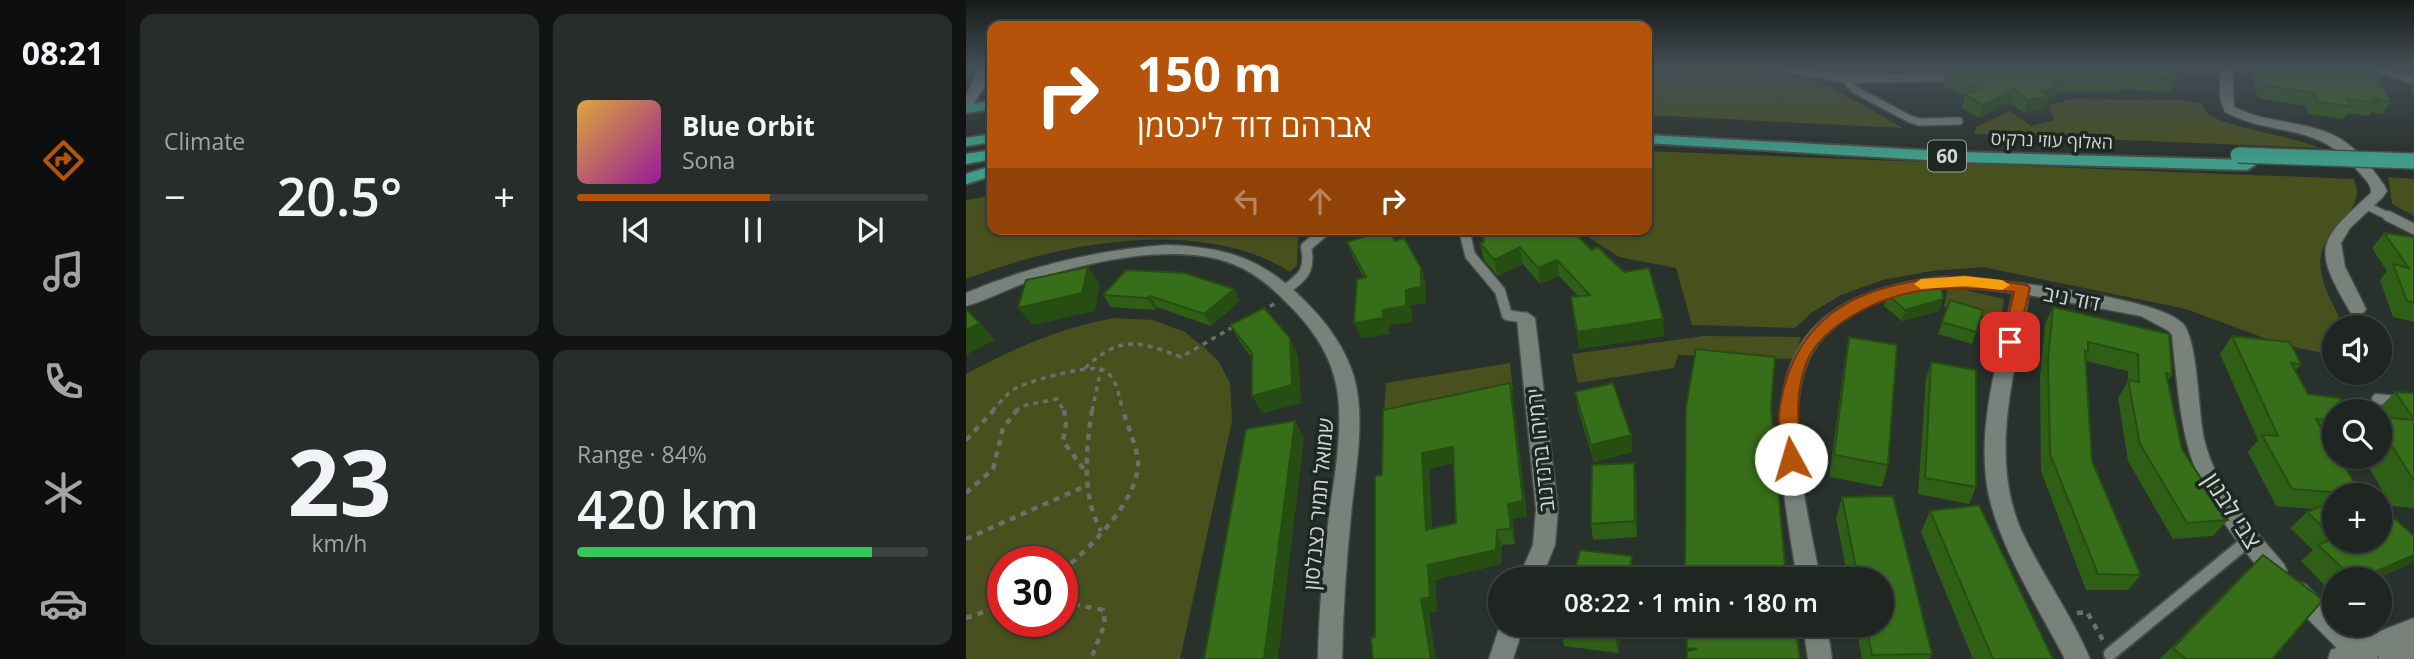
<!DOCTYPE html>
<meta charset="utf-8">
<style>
body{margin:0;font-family:"Open Sans","Noto Sans Hebrew",sans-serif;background:#272d2a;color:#f1f3f6;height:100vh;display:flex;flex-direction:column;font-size:26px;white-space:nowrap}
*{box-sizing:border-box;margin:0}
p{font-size:23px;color:#a1a5a5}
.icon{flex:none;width:38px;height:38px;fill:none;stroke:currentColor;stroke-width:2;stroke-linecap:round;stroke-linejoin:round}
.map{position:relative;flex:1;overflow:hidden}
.side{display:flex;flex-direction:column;gap:14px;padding:14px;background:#111412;width:840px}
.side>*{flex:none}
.banner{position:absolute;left:21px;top:21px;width:665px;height:214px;border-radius:14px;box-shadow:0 2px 5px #0004,0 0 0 2px #3c423f;background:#b45309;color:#fff;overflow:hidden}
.controls{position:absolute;left:1356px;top:315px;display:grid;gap:14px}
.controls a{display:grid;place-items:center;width:70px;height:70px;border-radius:50%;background:#1f2521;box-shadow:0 2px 5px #0004,0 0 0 2px #3c423f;font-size:35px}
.speed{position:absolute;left:21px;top:546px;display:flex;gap:14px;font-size:35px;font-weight:700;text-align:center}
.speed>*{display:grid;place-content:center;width:91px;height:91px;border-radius:50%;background:#1f2521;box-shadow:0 2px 5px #0004,0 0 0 2px #3c423f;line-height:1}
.speed .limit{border:10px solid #d22;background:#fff;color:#111}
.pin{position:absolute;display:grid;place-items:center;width:60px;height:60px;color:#fff;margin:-30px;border-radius:14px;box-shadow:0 4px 10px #0006}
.me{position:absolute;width:77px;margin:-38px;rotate:354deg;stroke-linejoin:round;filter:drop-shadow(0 0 5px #0008)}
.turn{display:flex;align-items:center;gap:24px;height:147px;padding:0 35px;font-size:32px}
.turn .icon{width:91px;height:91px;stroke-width:2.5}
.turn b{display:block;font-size:49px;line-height:60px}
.lanes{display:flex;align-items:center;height:66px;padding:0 35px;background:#0003;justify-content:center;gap:35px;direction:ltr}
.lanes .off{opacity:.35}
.big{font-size:52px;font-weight:600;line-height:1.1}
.side .tile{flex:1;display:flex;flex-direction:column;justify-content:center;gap:10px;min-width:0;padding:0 24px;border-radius:14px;background:#272d2a}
.side .dial{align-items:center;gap:0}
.dial b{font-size:91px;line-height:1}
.song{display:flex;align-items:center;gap:21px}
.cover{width:84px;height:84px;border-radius:10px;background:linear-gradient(135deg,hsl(40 70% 55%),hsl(300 70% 35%))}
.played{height:7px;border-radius:4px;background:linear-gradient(90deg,#b45309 55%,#3c423f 55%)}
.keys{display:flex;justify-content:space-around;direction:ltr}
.heat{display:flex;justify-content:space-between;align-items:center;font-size:38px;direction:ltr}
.charge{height:10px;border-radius:5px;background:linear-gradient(90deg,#34c759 84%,#3c423f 0)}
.side .tiles{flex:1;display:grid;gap:14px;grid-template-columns:repeat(2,1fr)}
.trip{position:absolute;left:522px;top:567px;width:406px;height:70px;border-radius:35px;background:#1f2521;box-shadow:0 2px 5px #0004,0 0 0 2px #3c423f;font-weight:600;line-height:70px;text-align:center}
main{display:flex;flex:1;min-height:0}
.tabs{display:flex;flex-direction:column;width:126px;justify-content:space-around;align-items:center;background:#0c0f0d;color:#a1a5a5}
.tabs .icon{width:49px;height:49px}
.tabs .selected{color:#b45309}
.tabs b{font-size:32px;color:#f1f3f6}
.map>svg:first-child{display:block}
.green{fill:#48501e;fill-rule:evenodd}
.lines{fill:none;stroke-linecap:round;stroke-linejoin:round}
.service-far2-casing{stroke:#474e49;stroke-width:10}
.service-far1-casing{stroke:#474e49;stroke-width:13}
.service-casing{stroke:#474e49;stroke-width:16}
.minor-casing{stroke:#474e49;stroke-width:3}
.tertiary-casing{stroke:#474e49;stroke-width:3}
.trunk-casing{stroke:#474e49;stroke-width:4}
.path-far1{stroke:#69706c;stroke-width:3.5;stroke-dasharray:5 5;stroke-linecap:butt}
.path{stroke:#69706c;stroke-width:4.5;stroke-dasharray:6 6;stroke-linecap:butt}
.service-far2{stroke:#78827b;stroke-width:7}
.service-far1{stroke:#78827b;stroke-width:10}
.service{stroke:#78827b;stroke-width:12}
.minor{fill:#78827b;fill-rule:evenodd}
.tertiary{fill:#78827b;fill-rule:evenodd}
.trunk{fill:#409c88;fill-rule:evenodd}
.trunk-bridge-casing{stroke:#474e49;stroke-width:18;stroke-linecap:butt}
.trunk-bridge{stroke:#409c88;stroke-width:15}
.wall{fill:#2f5f16;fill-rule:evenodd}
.shaded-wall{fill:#264d12}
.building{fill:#376e19;stroke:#264d12;stroke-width:2;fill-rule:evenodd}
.route{fill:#b45309;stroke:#753606;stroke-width:2}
.slow{fill:#f59e0b}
.labels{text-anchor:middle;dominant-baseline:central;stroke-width:7;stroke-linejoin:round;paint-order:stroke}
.far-street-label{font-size:18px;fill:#d1d6d3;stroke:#1f2722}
.shield{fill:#1f2722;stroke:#9ca29e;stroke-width:2}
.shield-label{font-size:19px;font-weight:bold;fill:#d1d6d3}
.street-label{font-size:21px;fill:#d1d6d3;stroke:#1f2722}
.near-street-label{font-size:24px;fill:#d1d6d3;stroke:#1f2722}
</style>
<main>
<nav class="tabs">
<b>08:21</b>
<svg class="icon selected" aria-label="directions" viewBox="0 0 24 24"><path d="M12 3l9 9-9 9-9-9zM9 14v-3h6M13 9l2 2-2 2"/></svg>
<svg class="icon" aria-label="music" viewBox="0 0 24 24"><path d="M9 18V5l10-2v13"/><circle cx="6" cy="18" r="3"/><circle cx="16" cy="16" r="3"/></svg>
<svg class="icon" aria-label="phone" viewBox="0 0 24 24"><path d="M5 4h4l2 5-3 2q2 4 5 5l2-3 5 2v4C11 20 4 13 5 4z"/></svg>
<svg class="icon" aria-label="climate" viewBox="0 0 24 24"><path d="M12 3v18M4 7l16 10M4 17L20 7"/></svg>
<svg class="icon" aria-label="car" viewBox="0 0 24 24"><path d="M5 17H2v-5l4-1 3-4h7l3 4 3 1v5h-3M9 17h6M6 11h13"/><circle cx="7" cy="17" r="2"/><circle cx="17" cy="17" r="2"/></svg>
</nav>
<section class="side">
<div class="tiles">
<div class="tile"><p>Climate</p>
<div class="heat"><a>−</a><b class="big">20.5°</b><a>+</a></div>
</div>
<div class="tile">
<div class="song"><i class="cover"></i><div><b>Blue Orbit</b><p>Sona</p></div></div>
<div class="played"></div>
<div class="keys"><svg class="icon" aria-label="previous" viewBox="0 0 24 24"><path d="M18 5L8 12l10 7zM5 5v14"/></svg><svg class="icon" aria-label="pause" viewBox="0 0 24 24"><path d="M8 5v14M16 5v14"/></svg><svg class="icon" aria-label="next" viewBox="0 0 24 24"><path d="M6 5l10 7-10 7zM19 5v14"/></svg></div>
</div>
<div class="tile dial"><b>23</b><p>km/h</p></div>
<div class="tile"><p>Range · 84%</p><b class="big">420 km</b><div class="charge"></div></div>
</div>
</section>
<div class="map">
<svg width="1448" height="659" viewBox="0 0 1448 659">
<rect width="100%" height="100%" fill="#29312c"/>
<path class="green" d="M681,67H795L856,82L937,128L681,115Z
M1107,99L1214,100L1236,104C1237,105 1240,112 1241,113C1254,126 1329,137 1354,148L1008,134L1010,127L1044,111L1065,126L1088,120L1083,105Z
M681,151L1388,179C1402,211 1361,225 1355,255C1351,280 1368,305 1378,327H1368V355L1317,345L1220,309L1017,267L966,271L917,280L875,295L845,313L829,328L726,325L710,268L653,257L610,229H681Z
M1422,177L1448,179V216L1426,204Z
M26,196V229H341L332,239L331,265L324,272C236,215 92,243 0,279V200Z
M982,286L1038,299L1035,320L978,307Z
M148,318L187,320L219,332L241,350L253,362L264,383L266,421L214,659H0V374C48,348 94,328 148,318ZM37,562H96V621H37Z
M738,336L835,337L828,359L712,355L708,368L612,383L606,354Z
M544,363L547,390L418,412L420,383Z"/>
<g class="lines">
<g class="service-far2-casing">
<path id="service-far2" d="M879,79L889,90L944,119L953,122L993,121
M1399,205L1426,218"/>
</g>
<g class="service-far1-casing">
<path id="service-far1" d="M1422,216L1448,229
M498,229L504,255L534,291L541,315L560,318
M319,290C337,277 345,270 340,247L361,229
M1411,399L1448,403"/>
</g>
<g class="service-casing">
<path id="service" d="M1144,654L1283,540"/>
</g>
<g class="minor-casing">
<path id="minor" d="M809,67H831L879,75L999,73L1005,77L999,81L879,83L815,71Z
M1254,67H1266L1268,107C1301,124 1340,120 1373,138C1391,148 1406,168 1418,185L1421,191L1417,197L1384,228L1375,243L1379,267L1400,309L1397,313H1385C1346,247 1351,242 1405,193C1406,185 1398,178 1392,171C1352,121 1309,138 1259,112L1254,98Z
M1393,67H1411L1448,76V84Z
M200,245C260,247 296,258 339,301C360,322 379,347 388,377C400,421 389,470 385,515C380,563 377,611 376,659H352C353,611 357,564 363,516C368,480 375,443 373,406C371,366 353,336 326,308C309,290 290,273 267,264C210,241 120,262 64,281C43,288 22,300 0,306V293C64,266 131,250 200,245Z
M975,277C1016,277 1196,296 1218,325C1232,344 1232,412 1238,439C1250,489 1285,526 1318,564L1321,571L1318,578L1310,582C1296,576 1286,559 1276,547C1216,471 1216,428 1206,335L1203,331L1175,316L1063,295C1049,372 1022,456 1056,532C1076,575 1106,615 1124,659H1099C1072,607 1026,536 1020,478C1013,416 1034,352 1047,293C999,285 949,285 905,305C881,316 856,333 844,357C815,416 843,516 854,579H831C807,428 777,299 975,277Z
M560,312L569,318L592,509L589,545L575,579H552L567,545L570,509L551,318Z
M1332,582L1340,585L1368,612V625H1382L1409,650L1412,659H1382L1324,601L1320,593L1324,585Z
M534,625H558L547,659H523Z
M837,625H861L866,659H842Z"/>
</g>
<g class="tertiary-casing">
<path id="tertiary" d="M13,67H25L19,86L4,109L0,110V96Z
M1448,618V659H1412L1413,656L1405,659H1362L1365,650Z"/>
</g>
<g class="trunk-casing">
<path id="trunk" d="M26,101V109L0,113V105Z
M26,134V142L0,146V138Z
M681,135L994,152L1281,160L1289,165L1281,170L994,162L681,143Z
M26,150V159L0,164V154Z
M26,166V176L0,184V174Z"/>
</g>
<path class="path-far1" d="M295,311L310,303
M119,368C154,335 173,341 215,357L267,327
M26,411C32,405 38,397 45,391C56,382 122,365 135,369C151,374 153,398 157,411
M49,411L60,405L91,399L98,411
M126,411L135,369"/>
<path class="path" d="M98,410L100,424L97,441L122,475
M126,410C120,450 115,494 135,531
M0,440L28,410
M0,493L27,469L37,428L51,410
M0,539L122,485
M96,571C124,548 173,500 172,462C171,446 161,426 157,410
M96,602L137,610L139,623L125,659
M1111,613L1121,612L1138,642
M0,618L37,605"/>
<use href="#service-far2" class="service-far2"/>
<use href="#service-far1" class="service-far1"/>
<use href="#service" class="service"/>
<use href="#minor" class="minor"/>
<use href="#tertiary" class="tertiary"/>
<use href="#trunk" class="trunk"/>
<g class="trunk-bridge-casing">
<path id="trunk-bridge" d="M1272,155L1448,161"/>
</g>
<use href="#trunk-bridge" class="trunk-bridge"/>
</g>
<path class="wall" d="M893,67H935L934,72L896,73Z
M967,67H1075L969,71Z
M1088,67L1211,79L1205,92L1154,89L1153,91L1091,92L1088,99L1081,101L1078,109L1058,113L1044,102L1013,118L996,108L999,95L976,85L979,73Z
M1290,67H1376L1425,102L1416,114L1405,112L1402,116L1382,113L1377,119L1343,114L1340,106L1292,98L1285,75Z
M1448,83V99L1444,88Z
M590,231L625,250L697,319L698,336L613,349L605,297L612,296L593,276L574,284L557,264L532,276L518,260L514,243Z
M1418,233L1448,237V322L1427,317L1414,280L1421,271L1406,248Z
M429,241L455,268L460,283V303L445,305L446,322L423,325V334L395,338L398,278L387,257L381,242Z
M160,270L274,301L245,326L191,307L189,310L145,307L137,295Z
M921,294L973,311L936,321L918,306Z
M984,300L1017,310L1006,344L972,334Z
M1087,307L1203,334L1206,375L1201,381L1216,449L1262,520L1247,536L1207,539L1162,461L1152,398L1162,381V371L1120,361L1126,461L1175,575L1162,590H1120L1075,471L1074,377L1079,324Z
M264,325L332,356L335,403L296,413L286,358L274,342Z
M1266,336L1335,364L1329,371L1342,394L1368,411V440H1362L1395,494L1394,495H1368V541L1448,536V560L1442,565L1409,579H1368V595L1335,561L1347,550L1324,528L1341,512L1349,509L1310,506L1282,452L1292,440L1254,354Z
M883,337L922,465L916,487L863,477L879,359Z
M965,362L1010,487L1003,504L952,494L960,379Z
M544,383L547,400L561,516L547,519L549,544L536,545L535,564L469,580L471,611L463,613L409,637L416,475ZM488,463L490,523L466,528L463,469Z
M609,392L665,435L666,452L628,462L612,409Z
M1429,392L1448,393V508L1425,506L1397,457H1414V411H1410Z
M720,406L820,577V579H719Z
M670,480L671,537L627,540L625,524Z
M876,497L966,654L963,659H896L890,625H915V579H882L870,518Z
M964,511L1087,659H1007L955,532Z
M1297,555L1306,659H1194L1276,575Z
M596,625H657L652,653L598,646L594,631Z"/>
<path class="shaded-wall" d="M1093,87L1088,99L1081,101L1078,109L1058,113L1062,100L1074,90Z
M1048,89L1044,102L1013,118L1017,105Z
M554,247L557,264L532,276L528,260Z
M591,260L593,276L574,284L572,268Z
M122,267L134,284L129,311L67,325L52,308Z
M455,268L460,283V303L445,305L446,322L423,325V334L395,338L388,323L417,310L440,290Z
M268,289L274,301L245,326L238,314Z
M184,296L191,307L189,310L181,298Z
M977,299L973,311L936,321L939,310Z
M697,319L698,336L613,349L611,332Z
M14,323L29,340L0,355V330Z
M324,338L332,356L335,403L296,413L286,396Z
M544,383L547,400L561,516L547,519L549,544L545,529L542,504Z
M329,421L338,438L312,659H298Z
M665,435L666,452L628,462L625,445Z
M487,447L492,462L463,469L467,545L460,530L456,453Z
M668,463L670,480L671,537L669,521Z
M531,530L536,545L535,564L469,580L471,611L463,613L470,659H465L455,599L462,565Z
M1448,555V560L1442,565L1409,579H1393Z
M666,556L667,572L666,579H661Z
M652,625H657L652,653L649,638Z"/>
<path class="building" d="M1088,67H1203L1211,79L1156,76L1158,79H1083L1093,87L1074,90L1082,96L1062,100L1048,89L1017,105L999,95L1014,88L979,73Z
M1293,67H1376L1407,70L1425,102L1408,99L1411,103L1382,99L1385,107L1351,101L1348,93L1299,86Z
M420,229H423L429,241L438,238L455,268V287L440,290V306L417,310V318L388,323L391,279L400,277L381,242Z
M515,229H567L569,234L582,229H589L590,231L594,229H605L625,250L632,247L658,272L683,268L697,319L611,332L605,297L624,295L591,260L572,268L554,247L528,260L514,243L518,242Z
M1418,233L1448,237V303L1441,301L1427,264L1443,268Z
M122,267L116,293L52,308L60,280Z
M160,270L219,273L268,289L238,314L184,296L181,298L137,295Z
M975,281L977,299L939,310L921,294L941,285Z
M984,300L1017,310L1010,332L976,322Z
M1087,307L1203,334L1206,375L1200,373L1216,449L1262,520L1221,523L1174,444L1162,380L1173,382L1172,354L1122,342V352L1119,351L1126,461L1175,575L1132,574L1084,454L1082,360Z
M298,308L324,338L326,385L286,396V353L264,325Z
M0,309L14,323L0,330Z
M1266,336L1324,342L1335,364L1325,363L1342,394L1373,398L1380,411H1368V421L1350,419L1368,450V457H1373L1395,494L1326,489L1296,435L1312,436Z
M883,337L931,345L922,465L868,455Z
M730,349L809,357L805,408L820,577H719L720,406Z
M965,362L1010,370V487L959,478Z
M544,383L557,501L542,504L545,529L531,530L530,550L462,565L464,597L455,599L465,659H407L405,638L409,637V476L416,475L417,410ZM487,447L490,523L460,530L456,453Z
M647,383L665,435L625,445L609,392Z
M1429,392L1448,393V419Z
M1414,417L1448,420V481L1414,427Z
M329,421L298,659H238L280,429Z
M668,463L669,521L625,524L626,465Z
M927,496L966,654L906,655L900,625H915V579H892L876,497Z
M1367,501L1368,502V538L1341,512Z
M1013,505L1087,659H1027L964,511Z
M1429,519L1448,536V555L1393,579H1388L1352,545L1368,538V541H1414V525Z
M614,550L666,556L661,579H607Z
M1297,555L1357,600L1306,659H1220L1207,648Z
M596,625H652L649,638L594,631Z
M720,625H829L834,659H721V651L731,649L721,648Z"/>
<linearGradient id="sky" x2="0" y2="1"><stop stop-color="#171b18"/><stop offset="0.42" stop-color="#434e56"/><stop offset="1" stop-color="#434e56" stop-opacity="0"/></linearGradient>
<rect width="1448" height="159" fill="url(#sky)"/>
<path class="route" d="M999,276L1061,285L1064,288L1050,346H1039L1036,342L1048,292C984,285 934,284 878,321C863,331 850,342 842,359C828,391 832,426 835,459L832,465L825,467L819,465L816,459C815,443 811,423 814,406C830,305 908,280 999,276Z"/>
<path class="slow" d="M999,276L1036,280L1044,285L1036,290L999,286L955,289L948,284L955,279Z"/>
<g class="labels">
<g class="far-street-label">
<text transform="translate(1086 140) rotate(2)">האלוף עוזי נרקיס</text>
</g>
<rect class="shield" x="962" y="140.5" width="38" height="31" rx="5"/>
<g class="shield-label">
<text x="981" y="156">60</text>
</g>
<g class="street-label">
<text transform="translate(1106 298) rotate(11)">דוד ניב</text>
<text transform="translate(574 450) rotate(-96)">ירמיהו ברנדנוב</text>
<text transform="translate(352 504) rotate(-85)">שמואל תמיר כצנלסון</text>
</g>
<g class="near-street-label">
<text transform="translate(1267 510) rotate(57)">צבי לבנון</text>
</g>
</g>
</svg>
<div class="controls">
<a><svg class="icon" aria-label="sound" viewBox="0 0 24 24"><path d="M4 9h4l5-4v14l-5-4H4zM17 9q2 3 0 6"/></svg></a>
<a><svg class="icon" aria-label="search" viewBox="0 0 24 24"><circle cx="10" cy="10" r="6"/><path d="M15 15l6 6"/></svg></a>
<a>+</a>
<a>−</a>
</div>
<div class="speed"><div class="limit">30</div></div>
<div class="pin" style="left:1044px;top:342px;background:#d93025"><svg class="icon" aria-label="arrive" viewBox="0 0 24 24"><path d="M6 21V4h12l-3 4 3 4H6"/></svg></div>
<svg class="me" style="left:825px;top:459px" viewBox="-20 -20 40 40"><circle r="19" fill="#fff"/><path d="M0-13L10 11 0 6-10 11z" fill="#b45309"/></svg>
<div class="trip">08:22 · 1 min · 180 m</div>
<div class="banner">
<div class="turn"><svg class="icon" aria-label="right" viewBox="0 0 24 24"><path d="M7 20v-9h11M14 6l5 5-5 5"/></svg><div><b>150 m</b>אברהם דוד ליכטמן</div></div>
<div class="lanes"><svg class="icon off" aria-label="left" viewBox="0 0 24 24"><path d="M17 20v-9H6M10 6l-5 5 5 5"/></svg><svg class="icon off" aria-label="ahead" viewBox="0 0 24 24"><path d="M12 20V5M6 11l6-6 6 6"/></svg><svg class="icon" aria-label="right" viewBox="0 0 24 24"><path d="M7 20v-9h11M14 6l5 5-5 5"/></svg></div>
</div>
</div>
</main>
